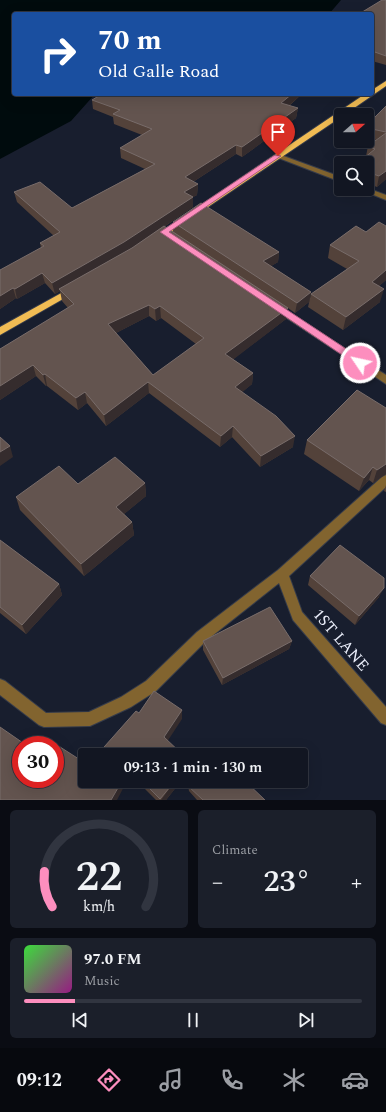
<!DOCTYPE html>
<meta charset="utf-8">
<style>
body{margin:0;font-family:Spectral,serif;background:#1b1f2a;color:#f1f3f6;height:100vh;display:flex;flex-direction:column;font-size:15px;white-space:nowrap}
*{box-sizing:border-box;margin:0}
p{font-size:13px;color:#9c9fa5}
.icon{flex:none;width:22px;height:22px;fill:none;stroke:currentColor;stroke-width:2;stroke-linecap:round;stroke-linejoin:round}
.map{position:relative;height:800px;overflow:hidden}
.sheet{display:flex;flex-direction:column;gap:10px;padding:10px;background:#0a0c13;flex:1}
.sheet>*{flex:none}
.guide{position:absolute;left:12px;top:12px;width:362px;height:84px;border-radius:4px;box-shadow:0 4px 16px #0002,0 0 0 1px #313540;background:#1a4fa0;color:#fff;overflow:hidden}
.needle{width:26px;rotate:69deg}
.fabs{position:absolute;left:334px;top:108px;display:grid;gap:8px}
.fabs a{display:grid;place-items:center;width:40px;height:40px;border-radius:4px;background:#121622;box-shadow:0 4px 16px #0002,0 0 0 1px #313540;font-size:20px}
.speed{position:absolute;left:12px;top:736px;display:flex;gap:8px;font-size:20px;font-weight:700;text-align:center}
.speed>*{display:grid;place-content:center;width:52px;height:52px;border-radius:50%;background:#121622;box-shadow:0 4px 16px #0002,0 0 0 1px #313540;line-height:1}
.speed .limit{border:6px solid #d22;background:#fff;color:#111}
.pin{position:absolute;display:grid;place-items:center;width:34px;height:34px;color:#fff;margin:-41px -17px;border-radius:50% 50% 50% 0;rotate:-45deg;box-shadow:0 0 4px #0007}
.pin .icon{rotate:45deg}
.me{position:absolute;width:44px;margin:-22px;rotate:304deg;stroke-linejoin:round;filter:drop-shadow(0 0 3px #0008)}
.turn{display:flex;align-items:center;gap:14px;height:84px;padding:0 20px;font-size:18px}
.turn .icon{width:52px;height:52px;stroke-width:2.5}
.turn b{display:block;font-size:28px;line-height:34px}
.big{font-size:30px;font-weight:600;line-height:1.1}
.sheet .widget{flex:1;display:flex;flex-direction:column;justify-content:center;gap:6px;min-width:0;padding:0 14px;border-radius:6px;background:#1b1f2a}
.sheet .dial{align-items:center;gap:0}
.dial svg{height:104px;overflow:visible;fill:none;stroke:#313540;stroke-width:7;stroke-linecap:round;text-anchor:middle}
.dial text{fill:#f1f3f6;stroke:none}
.song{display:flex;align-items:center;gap:12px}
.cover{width:48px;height:48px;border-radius:6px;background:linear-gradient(135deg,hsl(120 70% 55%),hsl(310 70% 35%))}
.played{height:4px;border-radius:2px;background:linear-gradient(90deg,#fd8ebe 15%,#313540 15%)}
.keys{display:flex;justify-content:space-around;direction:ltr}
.heat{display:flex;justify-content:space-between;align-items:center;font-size:22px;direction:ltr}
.sheet .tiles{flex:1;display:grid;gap:10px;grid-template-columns:1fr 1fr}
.widget:last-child{grid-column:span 2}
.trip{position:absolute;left:78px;top:748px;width:230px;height:40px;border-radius:4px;background:#121622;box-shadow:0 4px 16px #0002,0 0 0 1px #313540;font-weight:600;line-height:40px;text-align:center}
.tab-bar{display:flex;height:64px;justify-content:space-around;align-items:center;background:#07090e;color:#9c9fa5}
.tab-bar .icon{width:28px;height:28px}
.tab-bar .current{color:#fd8ebe}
.tab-bar b{font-size:18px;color:#f1f3f6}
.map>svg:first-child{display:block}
.water{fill:#000b0d}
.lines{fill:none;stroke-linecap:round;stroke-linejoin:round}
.minor-casing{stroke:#353b4a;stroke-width:2}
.trunk-casing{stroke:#353b4a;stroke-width:2}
.minor{fill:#82642f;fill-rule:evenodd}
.trunk{fill:#f1bc54;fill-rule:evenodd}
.wall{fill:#53423a;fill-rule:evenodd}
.shaded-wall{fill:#352c2d}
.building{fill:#63544f;stroke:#786c6a;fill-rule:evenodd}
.route{fill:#fd8ebe;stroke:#a45c7c}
.labels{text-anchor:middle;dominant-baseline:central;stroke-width:4;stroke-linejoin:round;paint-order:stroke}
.near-street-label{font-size:16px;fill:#e9edf9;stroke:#181e2e}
</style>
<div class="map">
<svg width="386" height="800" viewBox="0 0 386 800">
<rect width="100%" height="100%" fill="#181e2e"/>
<path class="water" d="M0,0H341L329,14H14V94H95L71,121L0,159Z"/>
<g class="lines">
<g class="minor-casing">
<path id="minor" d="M278,154L341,177V182L276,157L275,156Z
M367,188L386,195V200L359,189Z
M276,304L386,375V384L273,309L272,307L273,305Z
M386,475V487L289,576L302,612L386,707V725L381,723L293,620L279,583L207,640L156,691L131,707L90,726L44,727L39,725L0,695V679L5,681L46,713L89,712L121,697L146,681L197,632L278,570L382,477Z"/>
</g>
<g class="trunk-casing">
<path id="trunk" d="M386,81V86L344,115H341V117L159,240H153L152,238L365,94H372V90Z
M74,286L77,287L79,289L77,291L0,335V327Z"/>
</g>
<use href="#minor" class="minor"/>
<use href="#trunk" class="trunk"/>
</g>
<path class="wall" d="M386,0V65L372,61V14Z
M302,94L289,106L298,108L296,118L242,157L236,154L193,182L198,184L197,195L193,197V207L164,227L173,232V222L279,252L278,262L271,266L311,292L309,302L295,313L288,308L286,319L233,359L253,373L252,384L242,392L293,447L260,467L232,437L220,447L149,393L106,426L87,403L78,410L47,386H46L36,376L0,400V349L68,308L62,301L60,291L55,294L45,283L17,299L16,298L0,309V270L41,248L40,243L54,236L17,202L14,192L72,208L145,169L121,158L120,148L142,135L114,124L113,117L93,109L92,100ZM149,316L156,321L161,318L196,344L153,375L116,333Z
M386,106V179L377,187L367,183V163L366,156L368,146L376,140L367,138V125Z
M356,226L386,280L379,286L380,302L343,330L308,307L311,294L347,269L328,258L330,245Z
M386,408V474L373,483L369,480L359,491L304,454L307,440Z
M145,483L146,496L124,514L132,522L134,535L84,576L20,510L16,497L78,484Z
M386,485V492L384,491Z
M0,540L59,584L62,595L26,634L0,613Z
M310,576L379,597L355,625L308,585Z
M203,641H292L289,649L222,685L203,650Z
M137,781H181L166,800H156Z
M188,786L265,800H197L189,791Z"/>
<path class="shaded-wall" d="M292,94H302L280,113L281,103Z
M298,108L296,118L242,157V147Z
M236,145V154L185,187V177Z
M386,171V179L377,187L379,176Z
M198,184L197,195L184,202V192Z
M193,197V207L125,253L59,289L60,291L55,294L52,283Z
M279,252L278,262L263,271V261Z
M386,270V280L368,295L372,282Z
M42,273L45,283L17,299L15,289Z
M13,288L16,298L0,309V296Z
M384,289L380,302L343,330L346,317Z
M311,292L309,302L295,313L297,303Z
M149,305V316L110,336L108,324Z
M160,306L161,318L156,321L155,309Z
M288,308L286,319L225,366V354Z
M33,365L36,376L0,400V386Z
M253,373L252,384L234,399L235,387Z
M45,374L47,386H46L43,375Z
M148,382L149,393L106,426L104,415Z
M85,392L87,403L78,410L76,398Z
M233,426L232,437L220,447L221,436Z
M295,436L293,447L260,467L261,456Z
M10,446L13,457L0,466V452Z
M386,464V474L373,483L377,470Z
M373,467L369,480L359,491L364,478Z
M145,483L146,496L118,519L116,507Z
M132,522L134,535L84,576L81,564Z
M59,584L62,595L26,634L22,625Z
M384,588L379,597L355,625L359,616Z
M292,641L289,649L222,685L223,678Z
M182,710V719L165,745L164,737Z
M122,781H127L117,800H111Z
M175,781H181L166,800H161Z"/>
<path class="building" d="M382,0H386V56L372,51V14H359Z
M102,94H292L281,103L298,108L242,147L236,145L185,177L198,184L184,192L193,197L124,242L52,283L42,273L15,289L13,288L0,296V270L44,246L40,243L60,232L14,192L40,182L72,208L155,164L120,148L152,129L113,114L120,110L92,100Z
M386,106V132L367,128V125Z
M386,133V171L379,176L367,172V163H358L375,149L368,146Z
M201,203L279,252L263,261L311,292L297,303L173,222Z
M379,222L386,226V270L372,282L384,289L346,317L311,294L359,261L330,245L356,226L366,232Z
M164,226L288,308L225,354L253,373L235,387L276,416L295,436L261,456L233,426L221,436L148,382L104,415L85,392L76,398L45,374L43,375L33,365L0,386V349L74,304L59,289L132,248ZM149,305L155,309L160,306L204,338L153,375L108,324Z
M357,390L386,408V464L377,470L373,467L364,478L307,440Z
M0,437L10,446L0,452Z
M115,457L145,483L116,507L132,522L81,564L16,497L59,466L78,484Z
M0,540L59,584L22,625L0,607Z
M340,545L384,578V588L359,616L310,576Z
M270,607L292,641L223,678L203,641Z
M154,691L182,710L164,737L183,755H97L136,711L139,713Z
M0,727L26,745H21V779H55V748L57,745L85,763V781H122L111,800H0Z
M215,752L219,755H213Z
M142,781H175L160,799Z
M192,781H245L265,800H203L188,786Z"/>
<path class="route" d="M275,155L281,156L169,232L363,360L364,363L363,365H357L160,232Z"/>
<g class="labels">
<g class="near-street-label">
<text transform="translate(341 640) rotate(49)">1ST LANE</text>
</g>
</g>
</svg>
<div class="fabs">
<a><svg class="needle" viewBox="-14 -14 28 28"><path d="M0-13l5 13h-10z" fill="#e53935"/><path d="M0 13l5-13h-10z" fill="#9c9fa5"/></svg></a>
<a><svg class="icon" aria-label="search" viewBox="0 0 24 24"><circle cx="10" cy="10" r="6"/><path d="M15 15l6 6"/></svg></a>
</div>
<div class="speed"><div class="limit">30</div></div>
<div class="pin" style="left:278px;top:156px;background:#d93025"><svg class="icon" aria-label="arrive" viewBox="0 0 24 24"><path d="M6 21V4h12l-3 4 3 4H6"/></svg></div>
<svg class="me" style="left:360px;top:363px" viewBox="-20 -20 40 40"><circle r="17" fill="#fd8ebe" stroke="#fff" stroke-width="3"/><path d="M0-11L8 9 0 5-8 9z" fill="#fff"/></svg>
<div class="trip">09:13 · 1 min · 130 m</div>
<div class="guide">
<div class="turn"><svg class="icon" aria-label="right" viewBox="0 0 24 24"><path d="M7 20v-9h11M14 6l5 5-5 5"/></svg><div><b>70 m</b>Old Galle Road</div></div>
</div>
</div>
<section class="sheet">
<div class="tiles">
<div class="widget dial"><svg viewBox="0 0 100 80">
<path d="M14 69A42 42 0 1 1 86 69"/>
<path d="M14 69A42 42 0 0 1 8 42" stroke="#fd8ebe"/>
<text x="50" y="56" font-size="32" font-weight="700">22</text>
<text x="50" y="72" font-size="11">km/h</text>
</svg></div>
<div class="widget"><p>Climate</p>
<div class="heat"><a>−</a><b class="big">23°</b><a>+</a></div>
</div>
<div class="widget">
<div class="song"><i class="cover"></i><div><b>97.0 FM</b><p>Music</p></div></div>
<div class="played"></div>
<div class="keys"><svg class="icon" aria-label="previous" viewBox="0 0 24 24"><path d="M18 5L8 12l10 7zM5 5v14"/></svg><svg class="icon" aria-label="pause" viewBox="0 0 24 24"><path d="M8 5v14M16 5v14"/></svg><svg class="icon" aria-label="next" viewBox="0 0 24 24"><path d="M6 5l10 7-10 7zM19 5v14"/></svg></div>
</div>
</div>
</section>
<nav class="tab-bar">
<b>09:12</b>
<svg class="icon current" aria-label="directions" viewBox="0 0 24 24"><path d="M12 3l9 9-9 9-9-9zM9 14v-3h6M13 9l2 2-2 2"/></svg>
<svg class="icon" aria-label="music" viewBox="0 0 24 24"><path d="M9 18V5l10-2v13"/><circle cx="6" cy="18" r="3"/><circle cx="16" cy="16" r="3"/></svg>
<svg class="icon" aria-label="phone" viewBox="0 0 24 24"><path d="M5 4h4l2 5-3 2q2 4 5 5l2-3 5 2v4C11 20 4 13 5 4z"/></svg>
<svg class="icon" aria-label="climate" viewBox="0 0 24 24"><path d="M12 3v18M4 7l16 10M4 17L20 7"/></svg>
<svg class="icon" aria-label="car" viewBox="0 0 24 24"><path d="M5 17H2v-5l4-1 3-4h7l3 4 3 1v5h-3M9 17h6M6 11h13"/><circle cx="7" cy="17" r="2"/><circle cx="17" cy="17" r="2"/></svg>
</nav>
